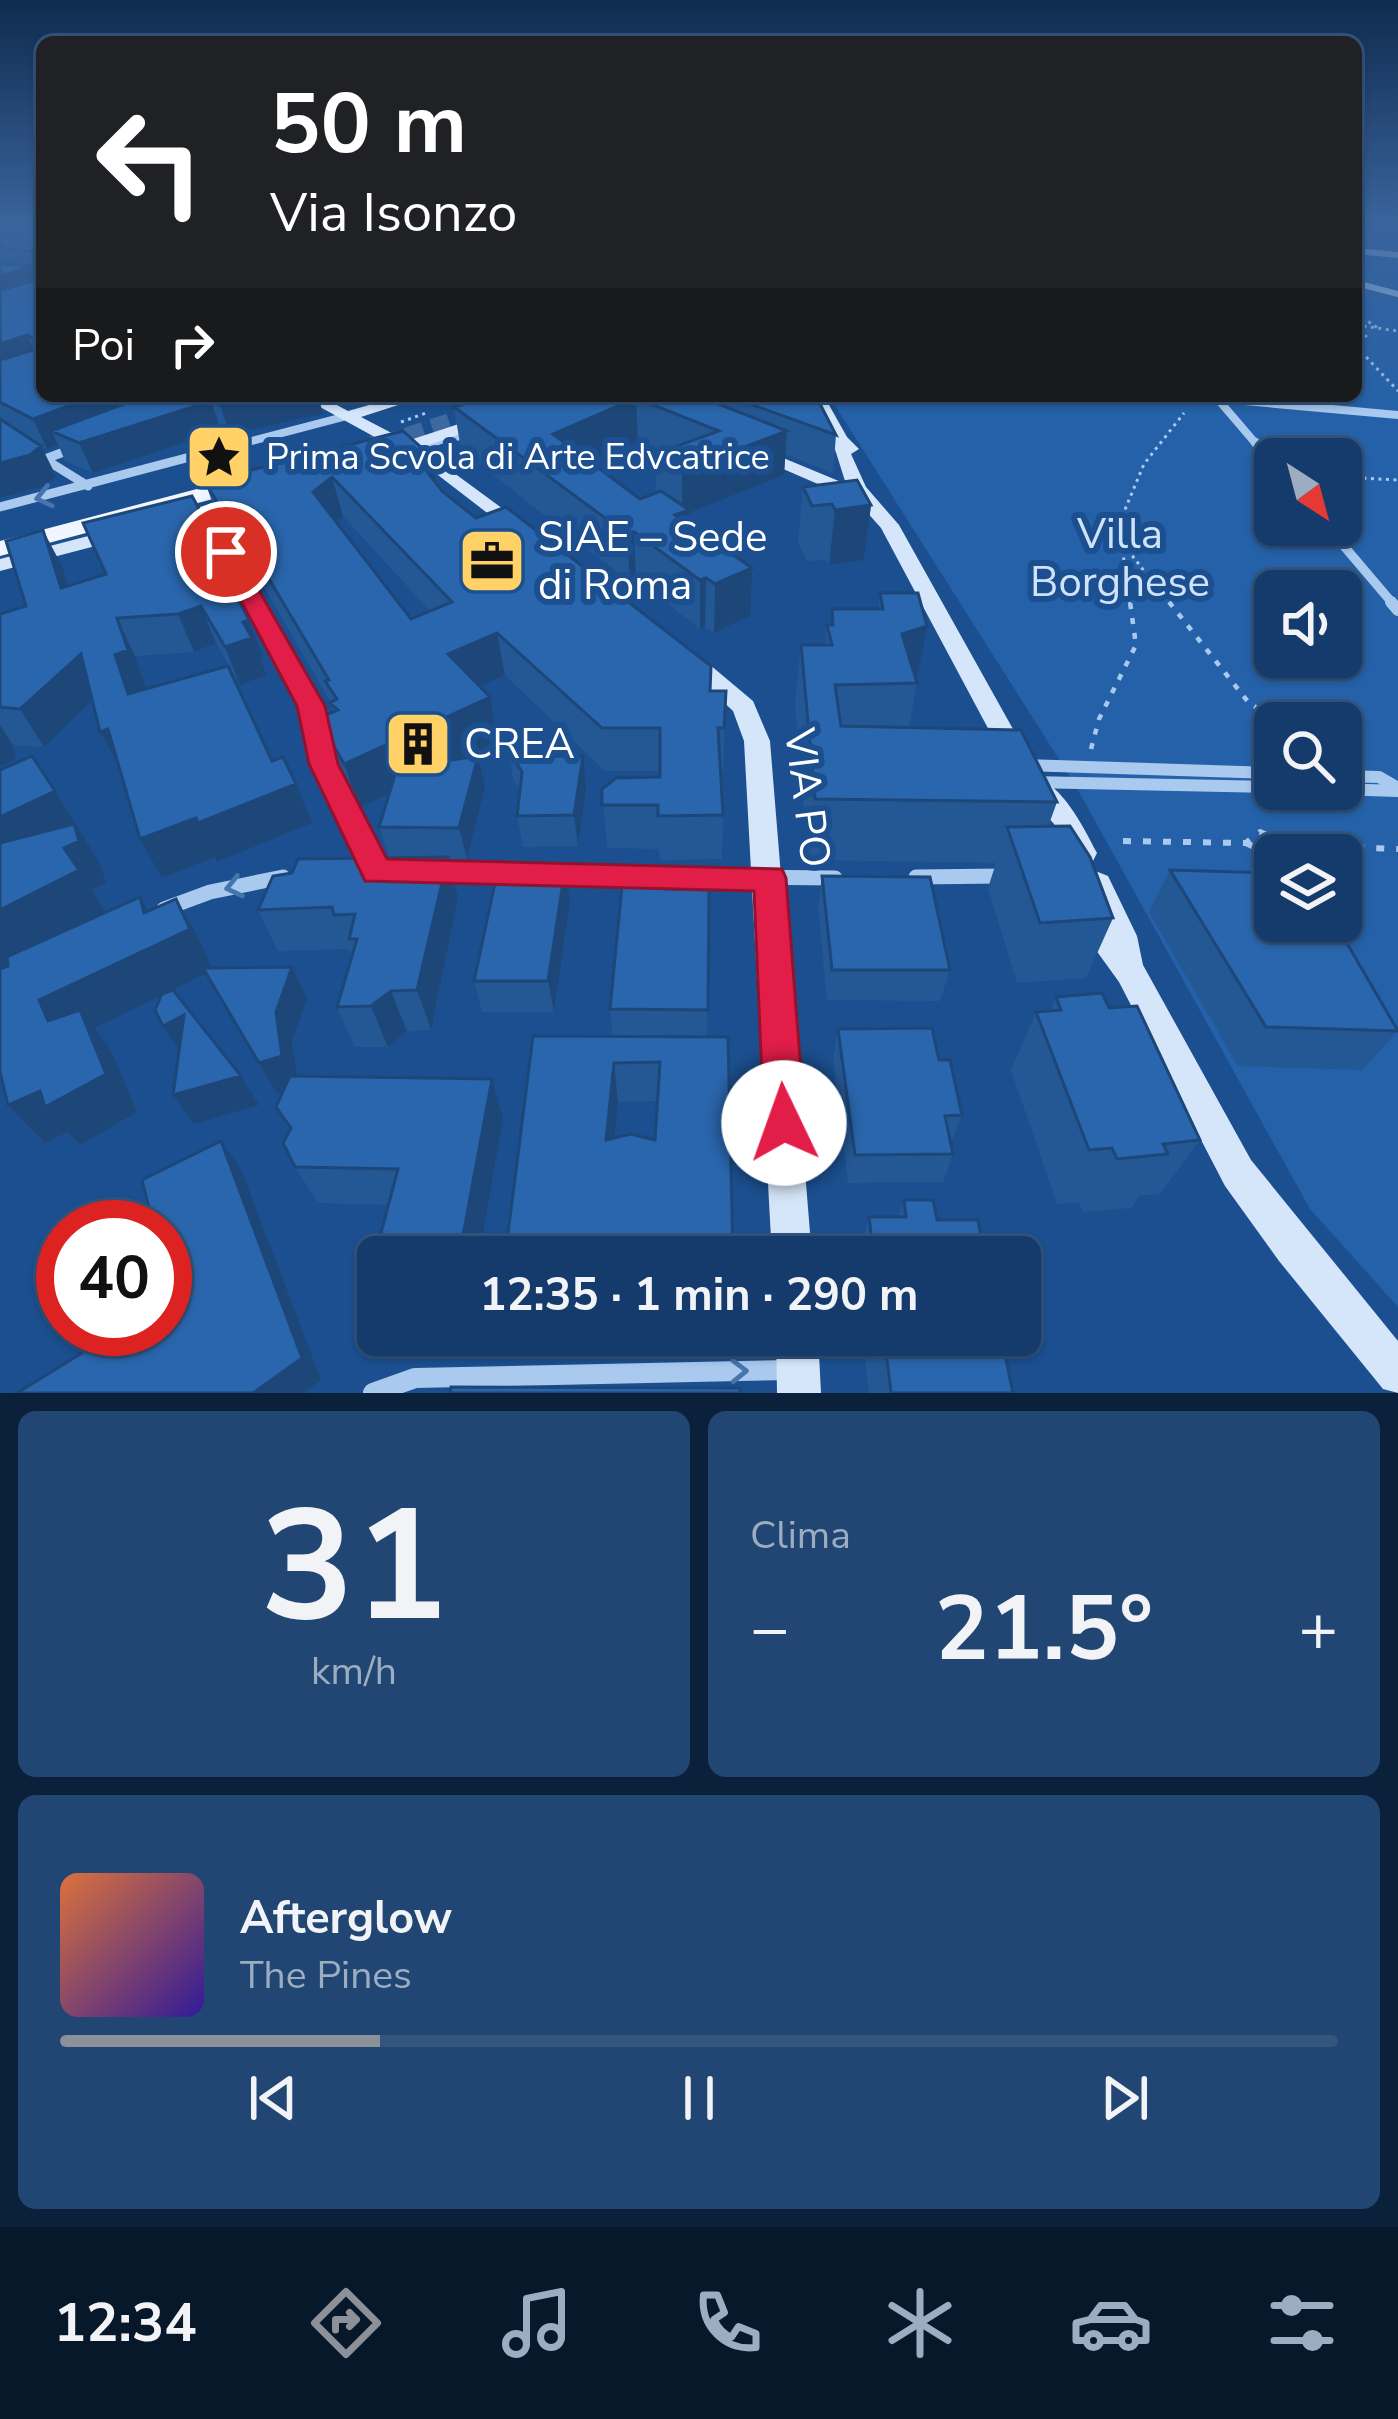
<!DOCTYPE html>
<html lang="it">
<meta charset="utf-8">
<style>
body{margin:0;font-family:"Nunito Sans",sans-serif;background:#214673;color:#f1f3f6;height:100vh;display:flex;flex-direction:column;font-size:45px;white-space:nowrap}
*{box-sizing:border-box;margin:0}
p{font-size:39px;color:#9dadc1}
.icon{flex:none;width:66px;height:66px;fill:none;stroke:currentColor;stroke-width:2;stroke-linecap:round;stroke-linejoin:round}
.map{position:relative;height:1393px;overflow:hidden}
.details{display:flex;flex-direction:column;gap:18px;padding:18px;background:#0b203b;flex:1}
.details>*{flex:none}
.guide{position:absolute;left:36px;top:36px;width:1326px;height:366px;border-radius:18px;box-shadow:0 3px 9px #0004,0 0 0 3px #33557e;background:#202124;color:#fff;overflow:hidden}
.needle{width:78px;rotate:144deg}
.tools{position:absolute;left:1254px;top:438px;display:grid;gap:24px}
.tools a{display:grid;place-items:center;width:108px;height:108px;border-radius:18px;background:#143b6b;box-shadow:0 3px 9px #0004,0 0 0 3px #33557e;font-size:60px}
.speed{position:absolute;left:36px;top:1200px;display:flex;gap:24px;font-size:60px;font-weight:700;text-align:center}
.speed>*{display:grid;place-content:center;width:156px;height:156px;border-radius:50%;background:#143b6b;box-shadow:0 3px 9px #0004,0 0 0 3px #33557e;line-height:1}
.speed .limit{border:18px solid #d22;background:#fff;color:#111}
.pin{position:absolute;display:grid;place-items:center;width:102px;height:102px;color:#fff;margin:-51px;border:6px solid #fff;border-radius:50%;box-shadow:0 3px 12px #0007}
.me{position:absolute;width:132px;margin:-66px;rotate:357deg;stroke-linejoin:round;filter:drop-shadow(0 0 9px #0008)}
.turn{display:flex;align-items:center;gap:42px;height:252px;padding:0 36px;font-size:54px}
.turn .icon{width:156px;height:156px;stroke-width:2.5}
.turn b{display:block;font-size:84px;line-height:102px}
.then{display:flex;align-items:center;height:114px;padding:0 36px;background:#0003;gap:24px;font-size:45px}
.big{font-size:90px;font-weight:700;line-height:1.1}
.details .widget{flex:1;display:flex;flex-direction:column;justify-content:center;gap:18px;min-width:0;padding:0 42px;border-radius:18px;background:#214673}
.details .dial{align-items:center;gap:0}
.dial b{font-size:156px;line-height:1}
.song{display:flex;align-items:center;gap:36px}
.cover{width:144px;height:144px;border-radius:18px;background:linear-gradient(135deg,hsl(20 70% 55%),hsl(250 70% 35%))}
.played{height:12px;border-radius:6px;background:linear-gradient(90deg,#8c9099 25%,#33557e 25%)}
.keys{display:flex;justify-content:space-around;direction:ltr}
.heat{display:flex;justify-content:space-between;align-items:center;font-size:66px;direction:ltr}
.details .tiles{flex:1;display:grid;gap:18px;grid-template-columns:1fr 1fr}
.widget:last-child{grid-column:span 2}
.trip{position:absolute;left:357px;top:1236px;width:684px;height:120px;border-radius:18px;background:#143b6b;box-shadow:0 3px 9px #0004,0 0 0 3px #33557e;font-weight:700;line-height:120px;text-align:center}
.menu{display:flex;height:192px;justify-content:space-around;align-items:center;background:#08182b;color:#9dadc1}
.menu .icon{width:84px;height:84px}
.menu .active{color:#8c9099}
.menu b{font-size:54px;color:#f1f3f6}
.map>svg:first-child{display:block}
.green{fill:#2461a8;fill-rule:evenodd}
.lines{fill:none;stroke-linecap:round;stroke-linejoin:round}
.primary-tunnel-far1{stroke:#3d69a0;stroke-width:18;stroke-dasharray:18 9;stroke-linecap:butt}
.primary-tunnel{stroke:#3d69a0;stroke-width:24;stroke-dasharray:24 12;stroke-linecap:butt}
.path-far2{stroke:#a9c9ee;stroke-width:3;stroke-dasharray:3 4.5;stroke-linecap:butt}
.path-far1{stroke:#a9c9ee;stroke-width:4.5;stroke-dasharray:6 9;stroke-linecap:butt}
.path{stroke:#a9c9ee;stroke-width:6;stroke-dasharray:8 12;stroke-linecap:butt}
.lane-far3{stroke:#a9c9ee;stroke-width:6}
.lane-far2{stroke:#a9c9ee;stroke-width:8}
.lane-far1{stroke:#a9c9ee;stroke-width:9}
.lane{stroke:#a9c9ee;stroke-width:12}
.street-far5{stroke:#a9c9ee;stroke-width:6}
.street-far4{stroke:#a9c9ee;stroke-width:8}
.street-far3{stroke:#a9c9ee;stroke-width:9}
.street-far2{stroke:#a9c9ee;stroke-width:12}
.street-far1{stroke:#a9c9ee;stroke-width:15}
.street{stroke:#a9c9ee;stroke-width:20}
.secondary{fill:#d6e6fa;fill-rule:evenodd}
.primary{fill:#f0f6ff;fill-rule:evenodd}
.wall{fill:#245895;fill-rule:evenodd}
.shaded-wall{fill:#1d4779}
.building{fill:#2a66ad;stroke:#1d4779;stroke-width:3;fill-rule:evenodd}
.oneway{stroke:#4674ac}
.route{fill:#e11d48;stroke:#92132f;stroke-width:3}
.labels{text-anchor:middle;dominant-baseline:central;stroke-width:12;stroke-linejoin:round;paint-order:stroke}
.far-poi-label{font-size:36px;fill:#fff;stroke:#1b4f8f;text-anchor:start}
.park-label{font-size:42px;fill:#cfe3fa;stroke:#1b4f8f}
.poi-label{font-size:42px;fill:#fff;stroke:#1b4f8f;text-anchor:start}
.street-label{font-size:42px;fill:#fff;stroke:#1b4f8f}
</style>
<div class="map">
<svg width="1398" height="1393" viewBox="0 0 1398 1393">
<rect width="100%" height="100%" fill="#1b4f8f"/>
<path class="green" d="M1356,219H1398V1307L1310,1209L1074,783L829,396H1356ZM1275,459H1341V525H1275ZM1275,591H1341V657H1275ZM1275,723H1341V789H1275ZM1275,855H1341V921H1275Z"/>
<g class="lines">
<path class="primary-tunnel-far1" d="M381,445L528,396"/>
<path class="primary-tunnel" d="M373,448L390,442"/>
<path class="path-far2" d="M1356,313L1379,329
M1356,325L1398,331
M1356,335L1366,336L1359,328
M1356,346L1398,391
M401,422L429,412
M1341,477L1398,480
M1123,544L1171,605
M1130,605L1119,524L1144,464L1184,413"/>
<path class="path-far1" d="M1169,602L1249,703L1283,723
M1091,749L1099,719L1136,645L1130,602"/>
<path class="path" d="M1123,841L1246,843L1260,832L1288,845L1398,849
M1246,843L1275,857"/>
<path class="lane-far3" d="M422,445L470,435"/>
<path class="lane-far2" d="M422,445L436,442
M204,512L255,605"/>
<path class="lane-far1" d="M254,602L311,706L324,764L346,808"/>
<path class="lane" d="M344,805L375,867"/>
<path class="street-far5" d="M1356,251L1398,255
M1356,283L1398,294"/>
<path class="street-far4" d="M1189,396L1398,415
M1216,397L1257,445
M236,445L347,416"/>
<path class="street-far3" d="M1255,442L1275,466
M43,458L88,486
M45,459L77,447
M0,507L247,442
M1326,525L1394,605"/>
<path class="street-far2" d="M1391,602L1398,610
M1024,765L1275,773
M1341,776L1379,777L1398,788
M1030,782L1275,787
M1338,789L1397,791"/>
<path class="street-far1" d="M436,873L511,874
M550,875L835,878
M916,877L1003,876
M164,909L210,892L283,877"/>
<path class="street" d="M373,1393L415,1378L789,1370"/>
<path class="secondary" d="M300,396H320L348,411L401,396H426L361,417L407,441L480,417H492V423L420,448L529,528L526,532H512L421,462L394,453L393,447Z
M808,396H824L847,437L859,449L851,454L866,487L899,525L1028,756L1024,762H1006L881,528L857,501L749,454L764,450L846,484L832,440Z
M247,494L256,500L254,504L170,527L160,521L163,517Z
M119,528L129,534L126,538L0,571V559Z
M689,652L697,654L753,701L770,741L812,1257H772L744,741L733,711L678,659Z
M1032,775C1064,786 1082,825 1097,853L1093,861L1083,864L1073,861L1054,824L1019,785L1023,778Z
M1098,872L1108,876L1137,936L1143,965L1251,1160L1398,1341V1393L1383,1389L1279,1261L1225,1186L1119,982L1072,917L1076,908L1093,907L1083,884L1088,876Z
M776,1335H818L821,1393H777Z"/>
<path class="primary" d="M246,476L257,483L254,488L0,556V541Z"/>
</g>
<path class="wall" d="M0,219H42V396H318L323,414L230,434L221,430L93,473L65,461L58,444L47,449L41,446L56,476L45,486L0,498Z
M330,396H383L349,406Z
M488,396H816L836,435L833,473L785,454L784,475L689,513V524L750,616L714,633L705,627L700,629L636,579L630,582L461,450L454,407ZM638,441L663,451L655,454L656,493L640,499L592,463Z
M431,456L436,483L443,492L710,691H726L723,771H721L723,815L722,859L660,860L659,849L607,848L602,789L660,777V771H605L505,675L480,686L490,697L498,740L460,758L485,787L467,859H448L458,898L431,1030L407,1031L388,1047H355L337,1007L352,956L347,949L278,951L258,910L389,858L379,827L390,793L359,808L333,761L318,718L333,712L331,703L238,542L233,544L219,521L205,482ZM343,516L430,611L411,619L336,522Z
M803,487L871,505L864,560L829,565L826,560L807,561L798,542Z
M217,553L215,554L263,658L260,659L267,675L240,685L216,643L194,652L135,656L146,688L272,761L312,823L217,862L215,857L162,878L118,765L100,732L92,700L44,747L13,745L16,760L0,766V614L26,606L62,566L68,586Z
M880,593L917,683L909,728L1057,802L1048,827L1113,918L1086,978L1017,983L988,888L996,863L808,860L795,704L801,645H825L827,625H831L832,609H878Z
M507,748L547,756L586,788L578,846L523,847L517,816L520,791L513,779Z
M55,791L101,865L106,883L92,890L106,911L94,918L148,911L200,941L212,968L307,998L292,1042L297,1076L503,1118L389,1205L318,1203L295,1167L290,1130L276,1107L284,1090L277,1093L206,973L171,990L259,1105L194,1124L179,1050L161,995L95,1028L111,1050L137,1112L80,1145L68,1132L45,1143L8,1105V964L0,969Z
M1170,870L1398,1031L1362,1070L1238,1066L1149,912Z
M822,876L950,970L940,1001L827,1000L818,908Z
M668,889L709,890L707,1037L733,1257H505L613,1037L610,1009ZM658,1101L655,1140L615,1138L618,1102Z
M570,901L554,1012H482L474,981Z
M1056,997L1109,1008L1200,1140L1160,1194L1139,1196L1131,1208L1083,1212L1079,1202L1057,1204L1011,1070L1036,1012L1050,1011Z
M838,1029L939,1060L962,1115L951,1143L953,1154L943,1182L848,1183L833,1059Z
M904,1200L937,1220L985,1257H858L869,1217H898Z
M862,1335H1001L1013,1393H869Z"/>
<path class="shaded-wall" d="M30,267L41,292L0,304V276Z
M27,335L39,362L0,375V344Z
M96,396H184L51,431L58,444L47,449L33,419Z
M263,396H318L323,414L230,434L220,405Z
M346,396H383L349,406Z
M636,398L638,441L558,478L553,434Z
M211,401L221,430L93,473L79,443Z
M787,431L784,475L689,513V557L675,515L682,512V470Z
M41,446L56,476L45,486L0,498V463Z
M431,456L438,494L418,460Z
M332,477L343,516L324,531L313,492Z
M224,503L238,542L233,544L219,505Z
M871,505L864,560L829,565L835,510Z
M204,518L217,553L211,556L197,521Z
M43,530L62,566L80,625L61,588Z
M634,532L636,579L630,582L627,534Z
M752,568L750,616L714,633L715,584Z
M706,578L705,627L700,629V580Z
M201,606L216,643L194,652L178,614Z
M117,618L135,656L146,688L128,694L115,655Z
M249,620L263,658L260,659L267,675L240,685L225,647L243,622Z
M927,626L916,683L902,634Z
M497,633L505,675L457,696L448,654Z
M81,654L101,692L44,747L20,709Z
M490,697L498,740L359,808L344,764Z
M0,725L13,745L16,760L0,766Z
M108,729L121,770L100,732Z
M478,756L485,787L467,859L459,828Z
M583,756L586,788L578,846L574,815Z
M296,784L312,823L217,862L215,857L162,878L140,839L196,818Z
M55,791L101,865L106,883L92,890L106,911L0,969V817Z
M448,857L458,898L431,1030L417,990Z
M565,869L570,901L554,1012L548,981Z
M140,897L165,940L176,899L200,941L213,970L95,1028L111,1050L137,1112L80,1145L68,1132L45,1143L8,1105L48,1021L39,1000L144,913Z
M292,967L307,998L292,1042L299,1086L277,1093L259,1063Z
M391,991L407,1031L388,1047L371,1006Z
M184,1015L183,1056L163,1026Z
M614,1063L618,1102L611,1177L606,1140Z
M241,1076L259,1105L194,1124L173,1095Z
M492,1079L503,1118L479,1257H459Z
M221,1141L241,1169L321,1380L304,1393H253Z"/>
<path class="building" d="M0,219H42V396H96L33,419L0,402V360L33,350L38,341L27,335L0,344V290L33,281L38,271L30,267L0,276V264L35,266L32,251L0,248Z
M145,396H263L220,405L211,401L79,443L51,431Z
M488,396H698L787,431L682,470L655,454L719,431L636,398L553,434L640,499L661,491L689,510L675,515L752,568L715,584L706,578L700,580L634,532L627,534L454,407Z
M728,396H816L836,435Z
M0,419L41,446L30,455L0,463Z
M403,431L431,456L418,460L443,492L476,518L506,507L711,666L710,691H726L724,728H718L723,815L658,816V805H602V789L616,778L660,777V728H602L497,633L448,654L490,697L344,764L318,718L338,710L330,703L337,699L325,681L329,680L224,503L219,505L205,482ZM332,477L452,602L411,619L313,492Z
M857,480L871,505L835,510L832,504L812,506L803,487Z
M192,496L204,518L197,521L249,620L243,622L252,638L225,647L201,606L178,614L117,618L128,650L115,655L128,694L228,666L272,761L283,757L296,784L198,823L196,818L140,839L108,729L100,732L81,654L20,709L0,707V614L26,606L6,541L43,530L61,588L106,574L83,523Z
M880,593H918L927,626L902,634L917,683L835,685L841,726L1021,730L1057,802L815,799L801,645H832L827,625H833L832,609H883Z
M541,747L547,756H583L574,815L517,816L522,772L507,748Z
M32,756L55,791L0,817V770Z
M478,756L459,828L379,827L397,768Z
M74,824L79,841L64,848L79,870L0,910V843Z
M1070,826L1090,857L1113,918L1040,923L1007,827Z
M448,857L417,990L391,991L371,1006L337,1007L357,939H349L355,914L334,915L332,907L258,910L273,876L292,873L298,859Z
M644,866L668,867L667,889L709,890L708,1010L610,1009L622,886L642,887Z
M498,869H565L548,981H474Z
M1170,870L1275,873V921H1334L1398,1031L1266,1027Z
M822,876L930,877L950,970H832Z
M140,897L144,913L176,899L190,929L39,1000L48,1021L80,1010L106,1074L45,1107L40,1091L8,1105L0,1072V969L8,966L7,957Z
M292,967L276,1012L282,1056L259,1063L203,968Z
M173,990L241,1076L173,1095L184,1015L163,1026L155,1010L162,994Z
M1102,993L1109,1008L1137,1006L1200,1140L1163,1144L1168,1154L1117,1159L1112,1148L1089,1150L1036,1012L1061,1010L1056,997Z
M932,1028L939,1060H950L962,1115L945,1116L953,1154L855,1155L838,1029Z
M533,1036L728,1037L733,1257H505ZM660,1062L655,1140L631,1134L606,1140L614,1063Z
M290,1076L492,1079L459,1257H378V1304L374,1305L366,1289L398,1169L295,1167L283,1143L291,1128L276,1107Z
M221,1141L302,1358L253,1393H17L121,1329H165V1302L173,1297L165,1268V1227H154L142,1180Z
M904,1200H933L937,1220H978L985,1257H874L869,1217H906Z
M884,1335H1001L1013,1393H891Z
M451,1387L740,1388V1393H450Z"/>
<defs><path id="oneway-chevron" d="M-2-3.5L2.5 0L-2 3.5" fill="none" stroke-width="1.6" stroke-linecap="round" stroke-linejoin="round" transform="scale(3)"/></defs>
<g class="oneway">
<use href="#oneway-chevron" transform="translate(44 497) rotate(167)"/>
<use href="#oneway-chevron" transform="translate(234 887) rotate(167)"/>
<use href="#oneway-chevron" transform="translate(739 1371) rotate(-1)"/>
</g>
<linearGradient id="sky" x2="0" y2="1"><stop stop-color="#0f2b4f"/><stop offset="0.53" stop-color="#39639b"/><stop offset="1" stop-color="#39639b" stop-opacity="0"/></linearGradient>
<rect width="1398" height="414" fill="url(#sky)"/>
<path class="route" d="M226,546L237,552L325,706L338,764L387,859L782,869L786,878L805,1123L799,1137L784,1143L770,1137L764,1123L754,891L365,881L309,764L297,706L215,552Z"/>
<defs>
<g id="sight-square" transform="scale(3.45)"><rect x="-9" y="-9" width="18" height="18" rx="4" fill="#ffd166" stroke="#1b4f8f"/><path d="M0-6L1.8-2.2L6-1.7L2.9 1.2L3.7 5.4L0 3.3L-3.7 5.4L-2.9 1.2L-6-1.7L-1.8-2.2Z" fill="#111"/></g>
<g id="office-square" transform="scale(3.45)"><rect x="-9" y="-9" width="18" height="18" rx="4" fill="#ffd166" stroke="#1b4f8f"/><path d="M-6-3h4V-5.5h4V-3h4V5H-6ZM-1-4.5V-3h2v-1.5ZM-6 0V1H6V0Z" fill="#111"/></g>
<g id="building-square" transform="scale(3.45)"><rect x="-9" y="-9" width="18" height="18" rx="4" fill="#ffd166" stroke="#1b4f8f"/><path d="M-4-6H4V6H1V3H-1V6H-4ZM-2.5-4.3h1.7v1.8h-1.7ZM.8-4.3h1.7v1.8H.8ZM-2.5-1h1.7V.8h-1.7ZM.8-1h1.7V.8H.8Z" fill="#111"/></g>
</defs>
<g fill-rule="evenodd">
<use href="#sight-square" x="219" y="457"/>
<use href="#office-square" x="492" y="561"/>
<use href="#building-square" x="418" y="744"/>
</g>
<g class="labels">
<g class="far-poi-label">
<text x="266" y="457">Prima Scvola di Arte Edvcatrice</text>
</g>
<g class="park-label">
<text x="1120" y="534">Villa<tspan x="1120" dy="48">Borghese</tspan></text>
</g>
<g class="poi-label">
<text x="538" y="537">SIAE – Sede<tspan x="538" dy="48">di Roma</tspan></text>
<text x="464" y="744">CREA</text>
</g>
<g class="street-label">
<text transform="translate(807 798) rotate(83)">VIA PO</text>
</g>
</g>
</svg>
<div class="tools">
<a><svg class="needle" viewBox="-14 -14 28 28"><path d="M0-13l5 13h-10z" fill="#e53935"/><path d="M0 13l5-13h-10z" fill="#9dadc1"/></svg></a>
<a><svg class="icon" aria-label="sound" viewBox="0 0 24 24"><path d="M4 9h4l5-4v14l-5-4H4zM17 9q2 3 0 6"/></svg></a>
<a><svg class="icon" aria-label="search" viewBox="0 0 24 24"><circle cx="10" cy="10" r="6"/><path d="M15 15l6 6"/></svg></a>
<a><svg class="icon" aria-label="layers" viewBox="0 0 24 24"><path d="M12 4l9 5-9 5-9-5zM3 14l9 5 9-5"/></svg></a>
</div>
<div class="speed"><div class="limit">40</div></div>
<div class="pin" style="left:226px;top:552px;background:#d93025"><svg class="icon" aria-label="arrive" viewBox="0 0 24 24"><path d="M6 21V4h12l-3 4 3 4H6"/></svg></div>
<svg class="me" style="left:784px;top:1123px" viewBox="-20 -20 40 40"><circle r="19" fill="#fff"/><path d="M0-13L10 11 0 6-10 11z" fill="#e11d48"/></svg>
<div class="trip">12:35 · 1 min · 290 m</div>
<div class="guide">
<div class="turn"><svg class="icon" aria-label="left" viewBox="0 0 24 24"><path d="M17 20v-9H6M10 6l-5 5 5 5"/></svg><div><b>50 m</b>Via Isonzo</div></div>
<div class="then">Poi<svg class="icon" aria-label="right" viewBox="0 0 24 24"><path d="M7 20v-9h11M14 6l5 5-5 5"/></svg></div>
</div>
</div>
<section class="details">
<div class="tiles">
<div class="widget dial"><b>31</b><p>km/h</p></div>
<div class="widget"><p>Clima</p>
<div class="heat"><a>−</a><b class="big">21.5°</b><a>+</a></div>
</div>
<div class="widget">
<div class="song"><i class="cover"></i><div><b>Afterglow</b><p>The Pines</p></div></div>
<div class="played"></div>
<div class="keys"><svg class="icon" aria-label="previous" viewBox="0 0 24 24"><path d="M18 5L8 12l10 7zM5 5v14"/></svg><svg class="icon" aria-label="pause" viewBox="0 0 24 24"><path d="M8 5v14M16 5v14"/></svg><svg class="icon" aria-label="next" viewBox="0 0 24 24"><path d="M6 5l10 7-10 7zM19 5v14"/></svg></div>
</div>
</div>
</section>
<nav class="menu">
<b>12:34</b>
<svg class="icon active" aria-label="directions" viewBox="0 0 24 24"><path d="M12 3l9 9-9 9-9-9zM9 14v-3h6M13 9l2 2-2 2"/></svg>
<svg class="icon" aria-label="music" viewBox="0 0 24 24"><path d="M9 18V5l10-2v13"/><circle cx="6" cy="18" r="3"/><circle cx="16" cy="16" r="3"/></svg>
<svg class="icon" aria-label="phone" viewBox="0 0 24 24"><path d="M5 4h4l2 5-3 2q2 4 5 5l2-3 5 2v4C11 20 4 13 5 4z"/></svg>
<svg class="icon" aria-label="climate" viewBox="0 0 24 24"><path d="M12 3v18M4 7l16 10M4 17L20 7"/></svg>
<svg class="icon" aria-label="car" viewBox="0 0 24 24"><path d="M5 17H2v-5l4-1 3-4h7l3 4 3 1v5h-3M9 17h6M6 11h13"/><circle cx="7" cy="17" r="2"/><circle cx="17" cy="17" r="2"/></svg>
<svg class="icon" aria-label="filters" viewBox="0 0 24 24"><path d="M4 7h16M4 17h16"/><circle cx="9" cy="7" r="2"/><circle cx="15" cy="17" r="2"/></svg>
</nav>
